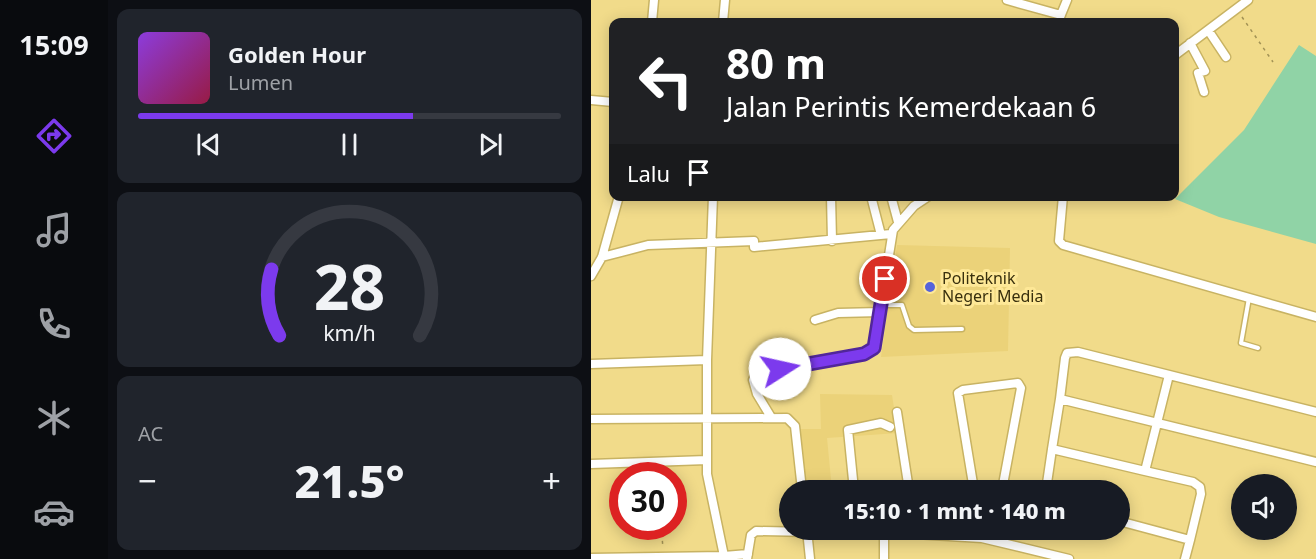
<!DOCTYPE html>
<html lang="id">
<meta charset="utf-8">
<style>
body{margin:0;font-family:"Noto Sans",sans-serif;background:#20242c;color:#f1f3f6;height:100vh;display:flex;flex-direction:column;font-size:22px;white-space:nowrap}
*{box-sizing:border-box;margin:0}
p{font-size:20px;color:#9ea1a6}
.icon{flex:none;width:33px;height:33px;fill:none;stroke:currentColor;stroke-width:2;stroke-linecap:round;stroke-linejoin:round}
.map{position:relative;flex:1;overflow:hidden}
.side{display:flex;flex-direction:column;gap:9px;padding:9px;background:#0d0f14;width:483px}
.side>*{flex:none}
.top-card{position:absolute;left:18px;top:18px;width:570px;height:183px;border-radius:12px;box-shadow:0 3px 15px #0003;background:#202124;color:#fff;overflow:hidden}
.controls{position:absolute;left:640px;top:474px;display:grid;gap:12px}
.controls a{display:grid;place-items:center;width:66px;height:66px;border-radius:50%;background:#171b24;box-shadow:0 3px 15px #0003;font-size:30px}
.speed{position:absolute;left:18px;top:462px;display:flex;gap:12px;font-size:30px;font-weight:700;text-align:center}
.speed>*{display:grid;place-content:center;width:78px;height:78px;border-radius:50%;background:#171b24;box-shadow:0 3px 15px #0003;line-height:1}
.speed .limit{border:9px solid #d22;background:#fff;color:#111}
.pin{position:absolute;display:grid;place-items:center;width:51px;height:51px;color:#fff;margin:-26px;border:3px solid #fff;border-radius:50%;box-shadow:0 2px 6px #0007}
.me{position:absolute;width:66px;margin:-33px;rotate:80deg;stroke-linejoin:round;filter:drop-shadow(0 0 4px #0008)}
.turn{display:flex;align-items:center;gap:21px;height:126px;padding:0 18px;font-size:27px}
.turn .icon{width:78px;height:78px;stroke-width:2.5}
.turn b{display:block;font-size:42px;line-height:51px}
.then{display:flex;align-items:center;height:57px;padding:0 18px;background:#0003;gap:12px;font-size:22px}
.big{font-size:45px;font-weight:800;line-height:1.1}
.side .widget{flex:1;display:flex;flex-direction:column;justify-content:center;gap:9px;min-width:0;padding:0 21px;border-radius:12px;background:#20242c}
.side .dial{align-items:center;gap:0}
.dial svg{height:156px;overflow:visible;fill:none;stroke:#363941;stroke-width:7;stroke-linecap:round;text-anchor:middle}
.dial text{fill:#f1f3f6;stroke:none}
.song{display:flex;align-items:center;gap:18px}
.cover{width:72px;height:72px;border-radius:9px;background:linear-gradient(135deg,hsl(270 70% 55%),hsl(340 70% 35%))}
.played{height:6px;border-radius:3px;background:linear-gradient(90deg,#7c3aed 65%,#363941 65%)}
.keys{display:flex;justify-content:space-around;direction:ltr}
.heat{display:flex;justify-content:space-between;align-items:center;font-size:33px;direction:ltr}
.trip{position:absolute;left:188px;top:480px;width:351px;height:60px;border-radius:30px;background:#171b24;box-shadow:0 3px 15px #0003;font-weight:800;line-height:60px;text-align:center}
main{display:flex;flex:1;min-height:0}
.tab-bar{display:flex;flex-direction:column;width:108px;justify-content:space-around;align-items:center;background:#090b0e;color:#9ea1a6}
.tab-bar .icon{width:42px;height:42px}
.tab-bar .active{color:#7c3aed}
.tab-bar b{font-size:27px;color:#f1f3f6}
.map>svg:first-child{display:block}
.built{fill:#ebd279}
.green{fill:#90d3a6}
.lines{fill:none;stroke-linecap:round;stroke-linejoin:round}
.service-casing{stroke:#c8b363;stroke-width:7}
.minor-casing{stroke:#c8b363;stroke-width:11}
.path{stroke:#a29255;stroke-width:1.5;stroke-dasharray:3 4.5;stroke-linecap:butt}
.service{stroke:#fff;stroke-width:4}
.minor{stroke:#fff;stroke-width:8}
.route-casing{stroke:#51269a;stroke-width:15}
.route{stroke:#7c3aed;stroke-width:10}
.poi-dot{fill:#5663da;stroke:#fee897;stroke-width:2}
.labels{text-anchor:middle;dominant-baseline:central;stroke-width:6;stroke-linejoin:round;paint-order:stroke}
.poi-label{font-size:16px;fill:#382f0d;stroke:#fee897;text-anchor:start}
</style>
<main>
<nav class="tab-bar">
<b>15:09</b>
<svg class="icon active" aria-label="directions" viewBox="0 0 24 24"><path d="M12 3l9 9-9 9-9-9zM9 14v-3h6M13 9l2 2-2 2"/></svg>
<svg class="icon" aria-label="music" viewBox="0 0 24 24"><path d="M9 18V5l10-2v13"/><circle cx="6" cy="18" r="3"/><circle cx="16" cy="16" r="3"/></svg>
<svg class="icon" aria-label="phone" viewBox="0 0 24 24"><path d="M5 4h4l2 5-3 2q2 4 5 5l2-3 5 2v4C11 20 4 13 5 4z"/></svg>
<svg class="icon" aria-label="climate" viewBox="0 0 24 24"><path d="M12 3v18M4 7l16 10M4 17L20 7"/></svg>
<svg class="icon" aria-label="car" viewBox="0 0 24 24"><path d="M5 17H2v-5l4-1 3-4h7l3 4 3 1v5h-3M9 17h6M6 11h13"/><circle cx="7" cy="17" r="2"/><circle cx="17" cy="17" r="2"/></svg>
</nav>
<section class="side">
<div class="widget">
<div class="song"><i class="cover"></i><div><b>Golden Hour</b><p>Lumen</p></div></div>
<div class="played"></div>
<div class="keys"><svg class="icon" aria-label="previous" viewBox="0 0 24 24"><path d="M18 5L8 12l10 7zM5 5v14"/></svg><svg class="icon" aria-label="pause" viewBox="0 0 24 24"><path d="M8 5v14M16 5v14"/></svg><svg class="icon" aria-label="next" viewBox="0 0 24 24"><path d="M6 5l10 7-10 7zM19 5v14"/></svg></div>
</div>
<div class="widget dial"><svg viewBox="0 0 100 80">
<path d="M14 69A42 42 0 1 1 86 69"/>
<path d="M14 69A42 42 0 0 1 10 35" stroke="#7c3aed"/>
<text x="50" y="56" font-size="32" font-weight="700">28</text>
<text x="50" y="72" font-size="11">km/h</text>
</svg></div>
<div class="widget"><p>AC</p>
<div class="heat"><a>−</a><b class="big">21.5°</b><a>+</a></div>
</div>
</section>
<div class="map">
<svg width="725" height="559" viewBox="0 0 725 559">
<rect width="100%" height="100%" fill="#f1db8a"/>
<path class="built" d="M306,245L419,248L417,351L290,357Z
M229,394L301,395L307,433L236,438L241,490H207L203,429H230Z"/>
<path class="green" d="M708,45L725,56V244L628,217L584,199L653,130Z"/>
<g class="lines">
<g class="service-casing">
<path id="service" d="M658,298L650,343L667,348
M291,305H311L318,326L323,330L371,329"/>
</g>
<g class="minor-casing">
<path id="minor" d="M416,0L470,15
M61,22L63,0
M132,22L134,0
M467,22L476,0
M617,30L635,57
M599,43L614,71L607,73L613,92
M584,55L657,0
M0,100L22,102
M122,196L116,360V474L133,556L157,554
M240,196L241,241
M280,196L290,235
M300,196L307,222
M472,196L468,241L472,245L725,317
M11,257L57,245L163,241V247L300,234
M0,276L11,257L28,196
M224,320L247,313L290,312
M0,364L116,360
M469,399L461,449L554,471L578,375
M306,412L318,490
M725,412L487,352L476,353L474,358L469,399L725,462
M180,417L166,394L162,380L165,373L273,354L283,349L302,230L323,206L338,196
M0,419L196,418L204,426L211,490
M0,464L116,460
M263,490L257,430L290,423L299,427
M383,490L367,393L372,390L427,383L430,388L411,490
M455,490L461,449
M528,521L599,540L610,494L609,487L602,482L554,471
M216,530L219,559
M389,530L391,538
M0,558L133,556
M156,559L160,535L165,531L324,534L391,538L478,559
M293,559V534
M594,559L599,540"/>
</g>
<path class="path" d="M651,17L682,62
M70,526L72,548"/>
<use href="#service" class="service"/>
<use href="#minor" class="minor"/>
</g>
<g class="lines">
<g class="route-casing">
<path id="route" d="M189,369L273,354L283,348L294,279"/>
</g>
<use href="#route" class="route"/>
</g>
<circle class="poi-dot" cx="339" cy="287" r="6"/>
<g class="labels">
<g class="poi-label">
<text x="351" y="278">Politeknik<tspan x="351" dy="18">Negeri Media</tspan></text>
</g>
</g>
</svg>
<div class="controls">
<a><svg class="icon" aria-label="sound" viewBox="0 0 24 24"><path d="M4 9h4l5-4v14l-5-4H4zM17 9q2 3 0 6"/></svg></a>
</div>
<div class="speed"><div class="limit">30</div></div>
<div class="pin" style="left:294px;top:279px;background:#d93025"><svg class="icon" aria-label="arrive" viewBox="0 0 24 24"><path d="M6 21V4h12l-3 4 3 4H6"/></svg></div>
<svg class="me" style="left:189px;top:369px" viewBox="-20 -20 40 40"><circle r="19" fill="#fff"/><path d="M0-13L10 11 0 6-10 11z" fill="#7c3aed"/></svg>
<div class="trip">15:10 · 1 mnt · 140 m</div>
<div class="top-card">
<div class="turn"><svg class="icon" aria-label="left" viewBox="0 0 24 24"><path d="M17 20v-9H6M10 6l-5 5 5 5"/></svg><div><b>80 m</b>Jalan Perintis Kemerdekaan 6</div></div>
<div class="then">Lalu<svg class="icon" aria-label="arrive" viewBox="0 0 24 24"><path d="M6 21V4h12l-3 4 3 4H6"/></svg></div>
</div>
</div>
</main>
